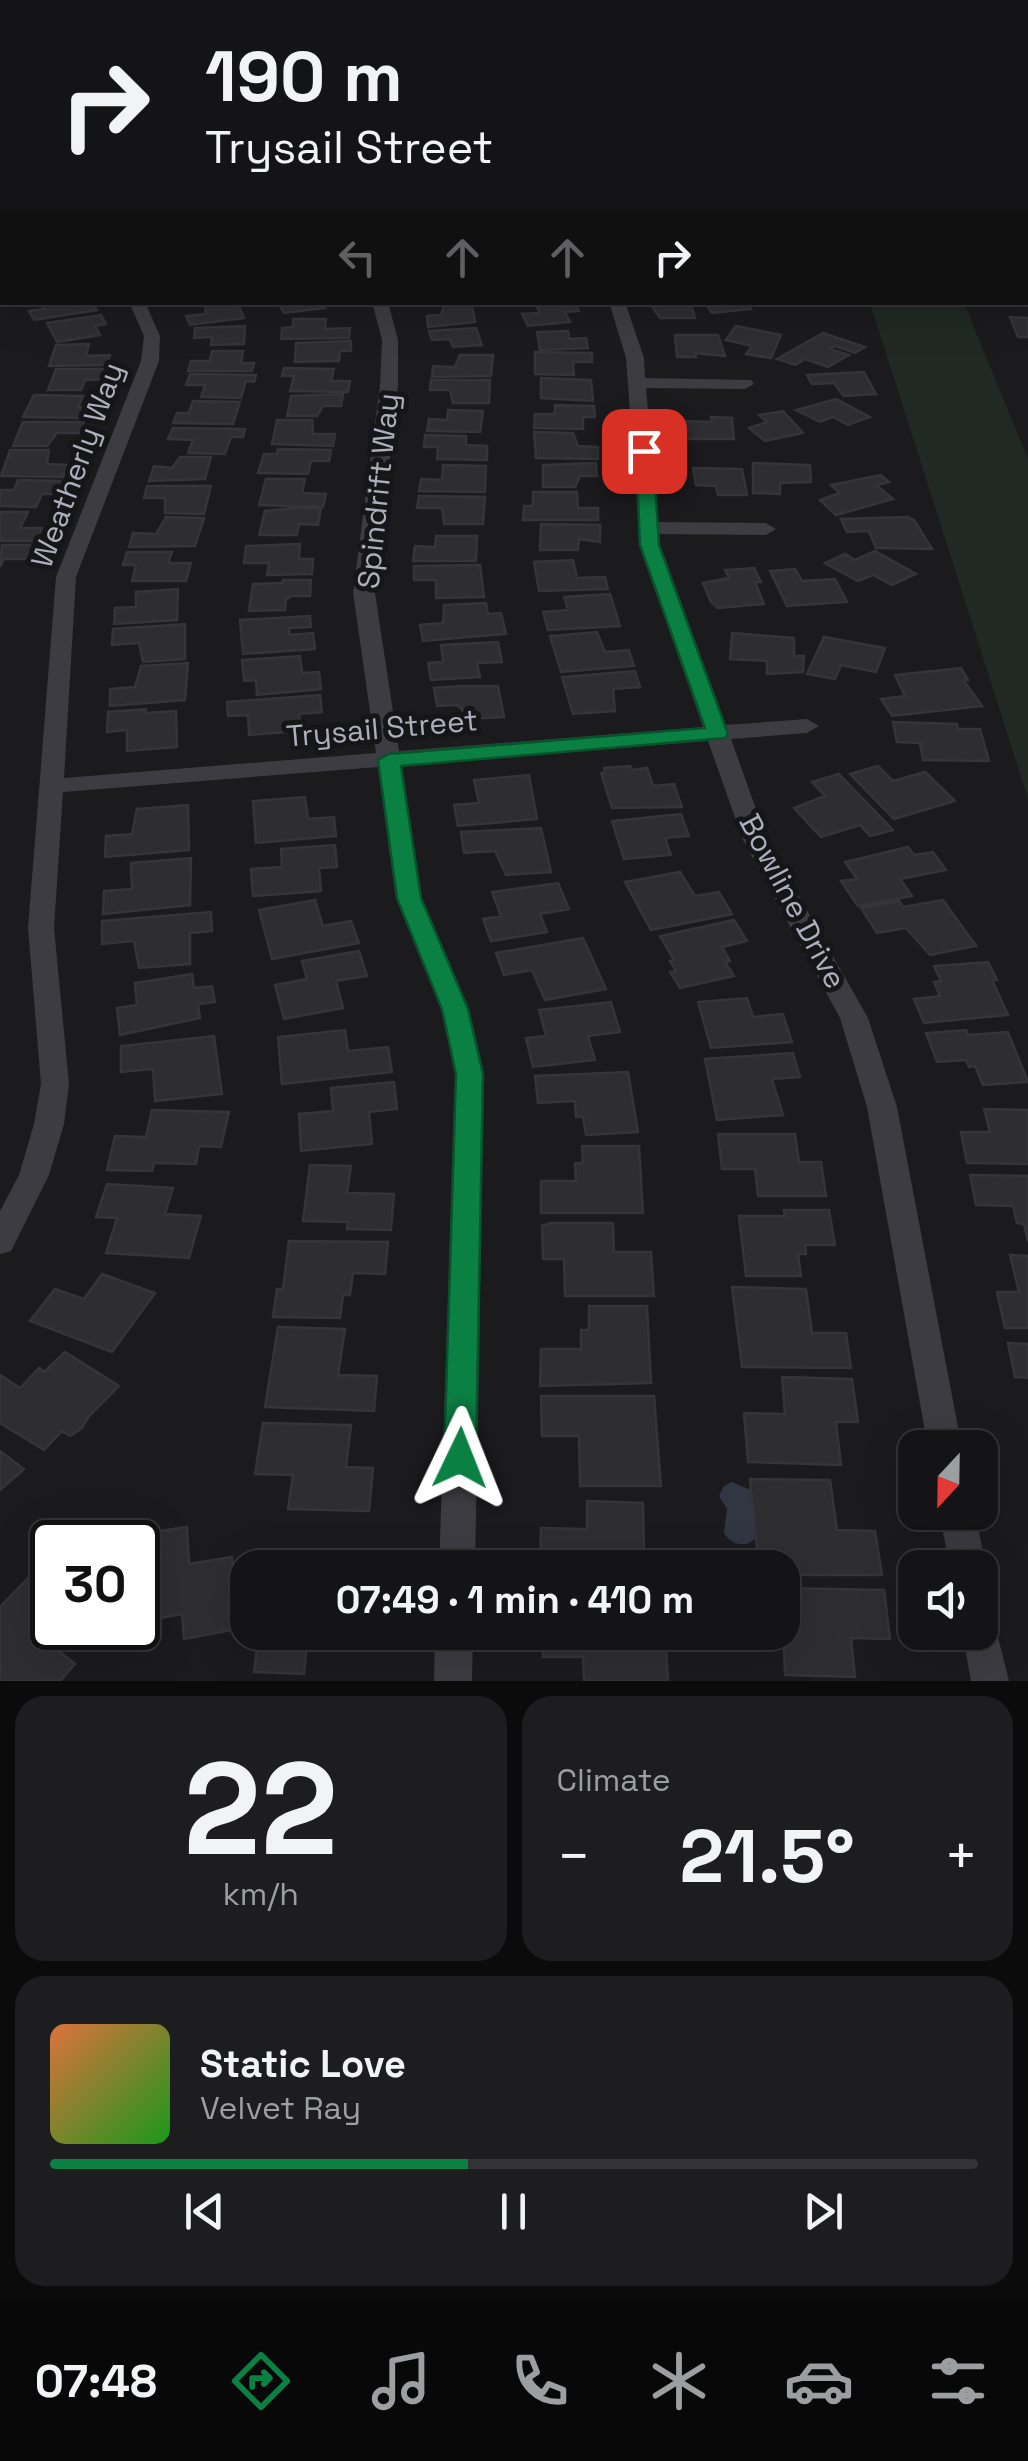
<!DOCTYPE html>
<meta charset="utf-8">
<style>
body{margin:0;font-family:"Space Grotesk",sans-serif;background:#1d1d1f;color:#f1f3f6;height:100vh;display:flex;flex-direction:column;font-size:38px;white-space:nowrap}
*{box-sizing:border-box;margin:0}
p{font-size:32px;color:#9d9ea1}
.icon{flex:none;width:55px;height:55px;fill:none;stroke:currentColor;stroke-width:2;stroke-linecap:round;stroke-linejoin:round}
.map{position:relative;height:1681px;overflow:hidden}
.sheet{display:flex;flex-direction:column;gap:15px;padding:15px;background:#0b0b0c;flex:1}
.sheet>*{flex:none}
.guide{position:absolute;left:0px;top:0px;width:1030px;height:305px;box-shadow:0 10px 40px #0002,0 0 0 2px #333335;background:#141416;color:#f1f3f6;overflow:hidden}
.needle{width:65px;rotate:202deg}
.tools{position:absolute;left:898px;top:1430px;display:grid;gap:20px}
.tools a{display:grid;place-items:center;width:100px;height:100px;border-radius:20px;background:#141416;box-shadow:0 10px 40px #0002,0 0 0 2px #333335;font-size:50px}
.speed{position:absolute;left:30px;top:1520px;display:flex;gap:20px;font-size:50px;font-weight:700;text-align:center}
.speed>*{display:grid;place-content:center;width:130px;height:130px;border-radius:50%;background:#141416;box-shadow:0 10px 40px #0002,0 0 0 2px #333335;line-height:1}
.speed .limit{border:5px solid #111;border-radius:15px;background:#fff;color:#111}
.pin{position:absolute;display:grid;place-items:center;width:85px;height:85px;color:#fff;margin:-42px;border-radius:20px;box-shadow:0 5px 15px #0006}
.me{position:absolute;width:110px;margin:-55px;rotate:2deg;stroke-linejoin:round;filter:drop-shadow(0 0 8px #0008)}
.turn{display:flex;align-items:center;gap:35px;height:210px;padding:0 40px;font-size:45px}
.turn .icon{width:130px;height:130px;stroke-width:2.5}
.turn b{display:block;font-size:70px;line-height:85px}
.lanes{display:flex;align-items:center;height:95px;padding:0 40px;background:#0003;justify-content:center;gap:50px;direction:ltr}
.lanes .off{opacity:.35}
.big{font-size:75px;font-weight:800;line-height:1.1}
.sheet .widget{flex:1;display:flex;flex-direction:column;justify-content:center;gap:15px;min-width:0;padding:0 35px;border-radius:30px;background:#1d1d1f}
.sheet .dial{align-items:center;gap:0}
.dial b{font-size:130px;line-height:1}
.song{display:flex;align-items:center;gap:30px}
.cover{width:120px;height:120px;border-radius:15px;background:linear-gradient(135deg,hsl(20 70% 55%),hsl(120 70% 35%))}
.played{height:10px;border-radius:5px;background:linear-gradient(90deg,#0b8043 45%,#333335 45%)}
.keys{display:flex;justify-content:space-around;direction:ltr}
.heat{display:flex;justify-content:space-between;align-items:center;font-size:55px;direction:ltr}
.sheet .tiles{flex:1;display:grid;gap:15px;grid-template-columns:1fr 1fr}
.widget:last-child{grid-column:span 2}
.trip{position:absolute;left:230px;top:1550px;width:570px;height:100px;border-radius:30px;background:#141416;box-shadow:0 10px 40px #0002,0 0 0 2px #333335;font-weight:800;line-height:100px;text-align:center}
.tab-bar{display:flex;height:160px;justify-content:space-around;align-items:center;background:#080809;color:#9d9ea1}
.tab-bar .icon{width:70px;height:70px}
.tab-bar .active{color:#0b8043}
.tab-bar b{font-size:45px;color:#f1f3f6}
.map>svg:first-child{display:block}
.green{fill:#202923}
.water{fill:#303742}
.building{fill:#2e2e31;stroke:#353539;stroke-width:2.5}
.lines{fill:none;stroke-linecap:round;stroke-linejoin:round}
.service{fill:#3c3c42;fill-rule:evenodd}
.minor{fill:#3c3c42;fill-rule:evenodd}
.tertiary{fill:#3c3c42;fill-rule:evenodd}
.route{fill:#0b8043;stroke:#07532c;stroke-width:2.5}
.labels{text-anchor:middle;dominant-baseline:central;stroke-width:10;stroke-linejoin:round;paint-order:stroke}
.street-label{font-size:30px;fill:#adafbd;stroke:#161618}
</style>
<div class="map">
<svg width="1028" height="1681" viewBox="0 0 1028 1681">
<rect width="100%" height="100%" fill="#1b1b1d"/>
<path class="green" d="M870,303H964L1028,459V799Z"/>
<path class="water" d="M732,1482L751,1490L755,1539C745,1548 731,1545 724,1533L727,1509L719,1496L724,1486Z"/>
<path class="building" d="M41,302L73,306L92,303L97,310L34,320L29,311L44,309Z
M237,302L244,318L190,325L186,316L206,314L205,303Z
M278,302H321L325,308L284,313Z
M574,302L579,311L565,312L570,322L528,326L522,314L540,313L536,305Z
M649,302H690L695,318H660Z
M704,302H746L751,309L712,313Z
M472,305L475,322L428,327L427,316L441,315L444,306Z
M101,315L106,324L95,326L100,335L57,342L47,323Z
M1010,317L1028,318V337H1018Z
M293,319H326L325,329L350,328L349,338L281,339L282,328L293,327Z
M245,326L244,344L211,345L212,337L194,338L195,328Z
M736,326L781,335L771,358L746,354L752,346L726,340Z
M476,328L482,345L453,347L450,339L432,340L429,331Z
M568,331L569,339L586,338L588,348L540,350L537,332Z
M823,333L865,347L855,353L835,346L830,349L849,355L828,367L805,359L795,365L777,359Z
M675,335H718L725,356L695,353L696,357H677Z
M351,341V351H340L339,361L295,362L296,343Z
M89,344L86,356L110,355L107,365L49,366L56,345Z
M212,351H243L241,363H254L252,371H188L191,361H210Z
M535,352L592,353V362H573L574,375L535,374Z
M460,355H493L491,376L432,377L433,366L455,367Z
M284,368L334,369L331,381H350L348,392L290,391L294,376H282Z
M56,369H106L103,379L85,380L81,390H48Z
M864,372L876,394L844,396L834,383L812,384L807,375Z
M190,374L256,375L254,382L246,381L241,398L201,397L205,385H186Z
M541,378L591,380L593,401L541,398Z
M431,380H490L489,403H453L450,390H430Z
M343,394L341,406H323L317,416H287L291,396Z
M34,395L83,396L78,407H91L86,418L23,417Z
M836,399L870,417L848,425L833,417L820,422L796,410Z
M193,401L240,402L233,424L173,423L177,413H189Z
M555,405L594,406L595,417H583V429L534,428L535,414H555Z
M448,410L483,411L480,432L427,431L429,419L447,420Z
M783,411L803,433L765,441L749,428L767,422L759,415Z
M711,417L732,418L734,439H681L680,421L712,422Z
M277,420H312L313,434H335L333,446L272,444Z
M23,422H84L80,433H57L47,446H13Z
M173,428L245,429L243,437H231L225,454L188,453L193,440L168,439Z
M534,432L573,433L578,446L598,447V459L536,458Z
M425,435L466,436V445L487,446V460L437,459L438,447H424Z
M278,449L331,450L329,461H311L308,474L258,473L264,454H277Z
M10,450H49L47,464L67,465L63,477L1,476Z
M180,457H211L205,479L149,481L154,466L172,468Z
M596,463L597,476H580L575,487H543V465Z
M753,463L810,465L811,482L780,483V494L753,493Z
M443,465L486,466L485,492L419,491L421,479L442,480Z
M693,468L742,469L747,495H718L716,486L696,485Z
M881,475L889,482L876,485L893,499L836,515L820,500L840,493L831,485Z
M266,479H305L302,493L326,494L323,507L259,505Z
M18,480L61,481L55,494H42L36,507L0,506V490H14Z
M147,486H211L204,514L165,513V498H144Z
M533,492H577L578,508H598V520H523L524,506H533Z
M419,496L485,497L483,524H444L442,508H417Z
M294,508H321L318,525L299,524L297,535H259L265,511Z
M0,512H28L20,528H42L36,541H0Z
M166,517L204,518L195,546L129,547L133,533L156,534Z
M907,517L914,520L932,549L876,548L869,531L847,532L841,519Z
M541,524L600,525V542L579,539L578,550H540Z
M436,536H477L476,561H413L415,546L435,547Z
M300,544L299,559H313L312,574L267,575L269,563H244L246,546Z
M2,545H35L29,559H4L0,567Z
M875,551L916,574L892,585L873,575L858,581L825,563L845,554L855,560Z
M127,552H172L168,563H191L186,581H132L136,565H123Z
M573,560L577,578L605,577L608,589L539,591L534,562Z
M480,565L484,597L436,598V580H414V566Z
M754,568L761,582H755L764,604L718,608L711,602L703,583L729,578L725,570Z
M795,569L802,581L835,579L847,602L787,606L770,571Z
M283,580H311L310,596H291L286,600L285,610L249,611L253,584L282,583Z
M178,589L177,620L114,624L115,608L136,607V592Z
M610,594L620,626L548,630L543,612L568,610L564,597Z
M486,603L488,614L501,613L506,634L423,641L420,625L443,623L444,605Z
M310,616L311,627L289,628V635L313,633L315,649L243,654L240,620Z
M185,624V659L143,662L139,643L112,645L113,629Z
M597,632L605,652L629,650L634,666L561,672L550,636Z
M732,633L794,638V656H804L803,672L767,674V661L730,659Z
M824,637L885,648L876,672L841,665L835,679L807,674Z
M498,642L502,662L477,663L480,677L431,680L428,663L443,662L441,645Z
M300,656L302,673L319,672L321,689L257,695L256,680L244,681L242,660Z
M188,663L185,700L110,706V689L135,687L141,666Z
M961,668L968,680L964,681L982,706L892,716L881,699L905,696L895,675Z
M635,671L640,687L613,689L615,711L573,714L562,677Z
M463,686H498L504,717L464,719L462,709L457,705L437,706L434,688Z
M320,695L322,712L299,714L301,731L249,735L248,715L228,716L227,702Z
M146,709V713L176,711L177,747L127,751V730L107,732L108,712Z
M893,722L957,724L958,729H980L989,761L923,760L920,743L897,742Z
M630,766L632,770L647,768L653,786L674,784L682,807L612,808L601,773H605L604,768Z
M878,766L893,781L925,772L955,801L894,819L850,774Z
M839,774L893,830L870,836L860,825L821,837L794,808L825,796L812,782Z
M529,775L537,819L458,826L454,805L479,803L474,780Z
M305,797L308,819L334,817L336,836L256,843L253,801Z
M188,805L189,850L105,857L106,836L132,834L137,809Z
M681,814L689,836L665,838L671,855L624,859L612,821Z
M541,828L551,872L506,875L495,851L464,853L461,832Z
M335,845L337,867L319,868L321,891L253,896L251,869L282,867L281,849Z
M908,847L914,855L933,852L946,870L900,879L912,896L858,906L841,881L857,879L845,862Z
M191,858L190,905L103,914L104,891L132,889L131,863Z
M680,872L695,896L719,892L732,914L651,930L625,882Z
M558,883L569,909L540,914L547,932L491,941L483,919L501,916L492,892Z
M315,900L323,926L351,921L359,943L272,959L259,910Z
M943,900L976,946L930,955L906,928L877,933L861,908L899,901L903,907Z
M211,912L212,931L190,933V964L139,968L134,941L102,944V921Z
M734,920L747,941L722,947L730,961L725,962L734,976L680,988L670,972L676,971L670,961L674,960L660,936Z
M583,938L606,989L545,1000L532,970L504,975L496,953Z
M359,951L367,976L336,981L343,1008L284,1019L275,985L307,979L302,961Z
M988,962L997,980H992L1008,1015L924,1023L914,999L940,996L934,982L941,981L934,966Z
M192,974L194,988L212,986L215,1002L198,1004L200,1018L120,1035L117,1008L137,1005L135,983Z
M747,998L753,1017L783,1014L792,1042L711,1048L698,1002Z
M611,1002L620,1032L588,1036L595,1060L533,1067L526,1038L546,1036L539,1010Z
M345,1030L348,1051L388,1047L392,1072L282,1084L278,1037Z
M966,1030L968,1035L1008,1032L1028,1082L983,1085L975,1066L969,1067L966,1060L937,1062L926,1033Z
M214,1036L222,1094L155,1101L153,1069L121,1072V1046Z
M793,1053L800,1077L772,1079L783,1115L717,1120L705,1059Z
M628,1072L638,1132L586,1135L583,1117H576L575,1101L538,1103L535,1076Z
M394,1082L397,1109L369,1112L372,1144L301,1151L299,1114L333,1111L331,1088Z
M984,1109L1028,1110V1164L967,1163L961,1132H990Z
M152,1110L229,1112L221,1147L199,1146L196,1164L154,1163L152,1171L107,1170L115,1136L146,1137Z
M718,1134H795L799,1162H821L826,1196H758L755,1169H722Z
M582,1146H639L643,1213H541V1181H576L575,1163H583Z
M310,1165L351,1166L347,1193L394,1194L391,1230L347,1229L348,1222L303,1221Z
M970,1175L1028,1176V1242L1024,1224L1017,1223L1013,1206L976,1205Z
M107,1184L173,1188L165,1214L201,1216L189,1258L106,1253L117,1218L96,1217Z
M784,1210H829L835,1245H805L806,1254H798L801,1276H746L739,1216H785Z
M550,1223H613L614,1252H651L654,1296H565L564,1259H543L542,1226Z
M289,1241L388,1242L385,1274L353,1273L350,1295H343L340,1318L273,1317L277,1289H283Z
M1010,1255L1028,1256V1328H1005L997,1292H1019Z
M102,1274L155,1293L112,1352L30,1321L55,1289L84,1299Z
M732,1287L806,1289L812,1333H846L851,1368L742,1367Z
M589,1306H647L651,1383L540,1386L541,1349H581V1330H589Z
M278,1327L345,1329L338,1375L377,1376L374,1411L265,1407Z
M1008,1343L1028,1344V1378L1015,1377Z
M65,1352L119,1386L89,1416L82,1428L70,1436L62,1431L44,1450L0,1423V1375L20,1388L39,1368L44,1372Z
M782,1377L852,1379L858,1422H836L841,1465L748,1462L744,1413L785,1414Z
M541,1396H654L661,1486H580L579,1436H542Z
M263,1423L351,1425L346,1467L373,1468L369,1511L288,1509L293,1475L255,1474Z
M0,1451L24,1469L0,1490Z
M750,1479L830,1480L837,1530L875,1531L882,1575H782V1568H759Z
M587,1501L643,1503L644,1554H639V1568H540L541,1528L587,1529Z
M187,1527L189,1564L232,1557L237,1629L184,1639L182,1614L138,1622V1542H127L126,1536Z
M269,1557L376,1559L375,1568H268Z
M32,1574L52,1589V1628H66L51,1645L75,1664L60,1681H0V1607Z
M782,1588L884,1590L890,1639L851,1638L855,1677L785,1675Z
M259,1632H308L304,1674L254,1672Z
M543,1632H665L668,1681H584L583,1657H543Z"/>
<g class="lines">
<path class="service" d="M952,0L950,2H944L946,0Z"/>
<path class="minor" d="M40,0H70L72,2H42Z
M468,0H499L501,2H470Z
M0,48H2V56H0Z
M129,302H145L160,336L159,361L76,577L64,778L376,753L353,593L380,385L382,340L372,302H388L398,340V385L375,593L399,751L703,727L640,545L626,358L609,302H625L644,358L645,378L751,380L754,384L745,389L646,388L658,522L766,523L776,529L766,535L659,534L660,545L726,725L807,719L819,726L807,733L731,739L767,840L868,1018L897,1107L962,1448H928L867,1107L840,1018L743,840L708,741L401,765L422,898L469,1009L484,1074L475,1568H439L456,1074L441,1009L396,898L378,767L63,792L54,928L69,1084L64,1124L49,1175L11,1251L0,1254V1211L19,1175L34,1124L41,1084L28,928L56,577L141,361L144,336Z
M939,1512H975L986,1568L981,1580L980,1568H950Z
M980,1612L993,1617L1009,1681H971L962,1632H980Z
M435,1632H473L472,1681H434Z"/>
<path class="tertiary" d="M0,203H2V213H0Z"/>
</g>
<path class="route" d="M644,446L653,451L659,545L728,734L725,738L401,766L421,898L468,1009L483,1074L476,1458L471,1467L460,1471L449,1467L444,1458L456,1074L442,1009L397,898L378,760L389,754L705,728L640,545L636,451Z"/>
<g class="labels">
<g class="street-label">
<text transform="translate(77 465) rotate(-70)">Weatherly Way</text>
<text transform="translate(378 491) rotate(-84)">Spindrift Way</text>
<text transform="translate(382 728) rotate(-5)">Trysail Street</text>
<text transform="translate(793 901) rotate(62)">Bowline Drive</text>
</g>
</g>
</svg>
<div class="tools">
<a><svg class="needle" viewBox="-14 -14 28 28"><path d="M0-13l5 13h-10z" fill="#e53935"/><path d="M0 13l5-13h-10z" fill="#9d9ea1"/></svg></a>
<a><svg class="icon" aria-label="sound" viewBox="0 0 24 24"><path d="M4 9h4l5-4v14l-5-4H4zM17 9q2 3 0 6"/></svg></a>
</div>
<div class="speed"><div class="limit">30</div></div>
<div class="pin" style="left:644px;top:451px;background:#d93025"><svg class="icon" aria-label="arrive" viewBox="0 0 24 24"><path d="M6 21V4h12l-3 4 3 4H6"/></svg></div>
<svg class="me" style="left:460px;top:1458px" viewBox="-20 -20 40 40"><path d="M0-17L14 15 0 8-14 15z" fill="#0b8043" stroke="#fff" stroke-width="4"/></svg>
<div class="trip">07:49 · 1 min · 410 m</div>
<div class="guide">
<div class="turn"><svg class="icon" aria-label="right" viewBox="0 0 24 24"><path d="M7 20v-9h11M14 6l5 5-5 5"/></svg><div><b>190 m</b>Trysail Street</div></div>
<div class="lanes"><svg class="icon off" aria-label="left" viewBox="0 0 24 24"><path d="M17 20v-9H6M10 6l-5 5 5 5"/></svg><svg class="icon off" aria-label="ahead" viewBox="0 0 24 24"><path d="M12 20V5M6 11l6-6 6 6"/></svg><svg class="icon off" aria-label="ahead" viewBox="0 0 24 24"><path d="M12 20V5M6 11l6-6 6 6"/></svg><svg class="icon" aria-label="right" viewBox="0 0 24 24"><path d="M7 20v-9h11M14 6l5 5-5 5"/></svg></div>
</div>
</div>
<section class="sheet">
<div class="tiles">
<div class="widget dial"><b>22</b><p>km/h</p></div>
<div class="widget"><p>Climate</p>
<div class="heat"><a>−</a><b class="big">21.5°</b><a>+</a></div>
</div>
<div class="widget">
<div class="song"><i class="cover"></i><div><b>Static Love</b><p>Velvet Ray</p></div></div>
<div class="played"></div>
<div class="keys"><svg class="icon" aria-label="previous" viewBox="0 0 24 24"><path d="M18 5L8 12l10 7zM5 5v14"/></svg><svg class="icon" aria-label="pause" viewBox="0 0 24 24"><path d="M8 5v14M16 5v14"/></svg><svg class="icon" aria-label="next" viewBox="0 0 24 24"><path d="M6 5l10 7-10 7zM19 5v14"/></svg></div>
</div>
</div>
</section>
<nav class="tab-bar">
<b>07:48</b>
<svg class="icon active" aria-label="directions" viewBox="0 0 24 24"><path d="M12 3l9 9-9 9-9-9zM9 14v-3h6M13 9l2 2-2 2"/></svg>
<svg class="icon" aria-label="music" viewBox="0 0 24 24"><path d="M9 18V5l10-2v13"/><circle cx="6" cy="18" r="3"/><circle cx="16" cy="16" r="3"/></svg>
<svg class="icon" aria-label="phone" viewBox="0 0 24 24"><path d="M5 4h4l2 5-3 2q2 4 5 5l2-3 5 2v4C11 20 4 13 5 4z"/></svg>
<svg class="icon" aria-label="climate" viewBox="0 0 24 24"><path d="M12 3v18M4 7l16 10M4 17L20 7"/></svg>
<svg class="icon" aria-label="car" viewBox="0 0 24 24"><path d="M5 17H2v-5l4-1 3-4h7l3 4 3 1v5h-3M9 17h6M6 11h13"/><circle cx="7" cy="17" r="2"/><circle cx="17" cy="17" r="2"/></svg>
<svg class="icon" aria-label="filters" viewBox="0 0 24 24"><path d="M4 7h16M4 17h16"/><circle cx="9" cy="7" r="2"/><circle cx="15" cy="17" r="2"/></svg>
</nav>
